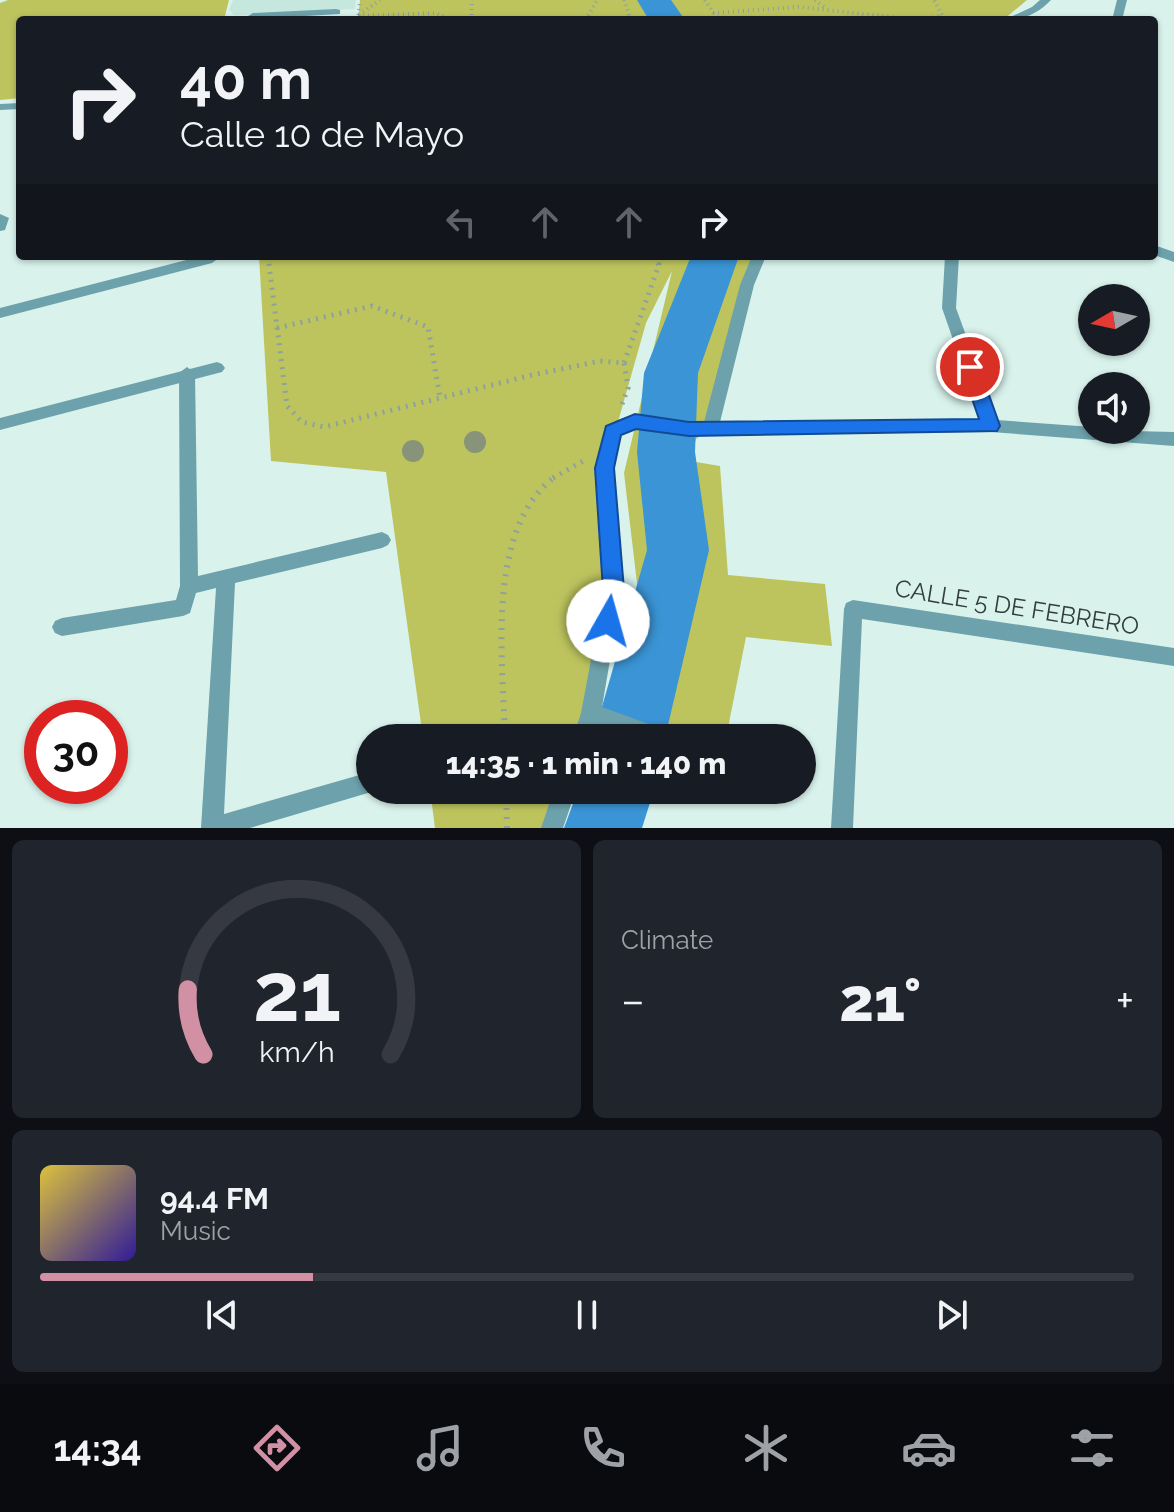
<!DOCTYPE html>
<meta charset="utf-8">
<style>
body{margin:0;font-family:Raleway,sans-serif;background:#20242c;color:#f1f3f6;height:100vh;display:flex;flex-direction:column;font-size:30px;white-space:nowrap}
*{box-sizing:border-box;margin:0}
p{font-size:26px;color:#9ea1a6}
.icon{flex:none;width:44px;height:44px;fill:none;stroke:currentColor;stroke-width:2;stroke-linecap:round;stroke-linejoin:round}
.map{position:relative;height:828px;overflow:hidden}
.panel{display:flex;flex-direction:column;gap:12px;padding:12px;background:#0d0f14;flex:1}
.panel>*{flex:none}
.hud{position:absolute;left:16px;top:16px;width:1142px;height:244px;border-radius:8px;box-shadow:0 2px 6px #0004;background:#171b24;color:#f1f3f6;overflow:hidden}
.needle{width:52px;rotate:261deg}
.buttons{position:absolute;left:1078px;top:284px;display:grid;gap:16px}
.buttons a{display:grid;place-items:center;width:72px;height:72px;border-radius:50%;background:#171b24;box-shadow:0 2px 6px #0004;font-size:40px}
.speed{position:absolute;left:24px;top:700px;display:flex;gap:16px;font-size:40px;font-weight:700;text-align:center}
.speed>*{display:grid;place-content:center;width:104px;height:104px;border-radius:50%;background:#171b24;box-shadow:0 2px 6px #0004;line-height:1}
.speed .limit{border:12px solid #d22;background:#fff;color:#111}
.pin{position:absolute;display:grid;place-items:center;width:68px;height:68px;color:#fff;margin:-34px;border:4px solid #fff;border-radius:50%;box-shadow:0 2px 8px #0007}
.me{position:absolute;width:88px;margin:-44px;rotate:7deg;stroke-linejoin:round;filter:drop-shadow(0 0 6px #0008)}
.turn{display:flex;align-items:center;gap:28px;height:168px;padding:0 32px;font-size:36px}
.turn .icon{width:104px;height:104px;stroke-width:2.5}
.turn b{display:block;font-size:56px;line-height:68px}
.lanes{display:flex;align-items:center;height:76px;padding:0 32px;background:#0003;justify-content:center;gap:40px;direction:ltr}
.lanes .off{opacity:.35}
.big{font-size:60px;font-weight:800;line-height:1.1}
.panel .widget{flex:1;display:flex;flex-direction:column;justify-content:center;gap:12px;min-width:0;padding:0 28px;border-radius:12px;background:#20242c}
.panel .dial{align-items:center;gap:0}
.dial svg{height:208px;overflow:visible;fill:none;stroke:#363941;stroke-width:7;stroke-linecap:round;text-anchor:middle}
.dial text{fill:#f1f3f6;stroke:none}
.song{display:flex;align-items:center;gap:24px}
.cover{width:96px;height:96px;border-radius:12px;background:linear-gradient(135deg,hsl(50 70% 55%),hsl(250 70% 35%))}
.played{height:8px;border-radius:4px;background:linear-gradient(90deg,#d290a4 25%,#363941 25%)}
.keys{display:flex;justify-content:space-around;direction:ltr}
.heat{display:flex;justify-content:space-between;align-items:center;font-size:44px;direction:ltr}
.panel .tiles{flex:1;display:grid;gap:12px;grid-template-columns:1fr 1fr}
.widget:last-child{grid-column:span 2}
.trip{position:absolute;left:356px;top:724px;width:460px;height:80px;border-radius:40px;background:#171b24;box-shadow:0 2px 6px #0004;font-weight:800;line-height:80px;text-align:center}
.tab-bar{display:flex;height:128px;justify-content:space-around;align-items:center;background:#090b0e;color:#9ea1a6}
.tab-bar .icon{width:56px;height:56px}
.tab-bar .current{color:#d290a4}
.tab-bar b{font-size:36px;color:#f1f3f6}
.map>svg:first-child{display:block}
.built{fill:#c5e7de}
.green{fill:#bdc45e}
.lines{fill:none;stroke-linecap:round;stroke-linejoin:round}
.river{fill:#3a94d5;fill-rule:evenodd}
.path-far2{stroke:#8ea19c;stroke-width:4;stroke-dasharray:1 4;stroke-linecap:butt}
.path-far1{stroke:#8ea19c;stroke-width:5;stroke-dasharray:2 6;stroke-linecap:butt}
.path{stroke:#8ea19c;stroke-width:6;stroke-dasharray:2 7;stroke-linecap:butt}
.pedestrian{fill:#6da2ac;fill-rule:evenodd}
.minor{fill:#6da2ac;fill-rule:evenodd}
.tree{fill:#879479}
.route{fill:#1a73e8;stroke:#114b97;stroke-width:2}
.labels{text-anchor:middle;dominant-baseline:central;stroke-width:8;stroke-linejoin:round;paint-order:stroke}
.street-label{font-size:24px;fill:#333d3b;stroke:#d9f3ec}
</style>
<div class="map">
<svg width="1174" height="828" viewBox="0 0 1174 828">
<rect width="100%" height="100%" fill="#d9f3ec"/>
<path class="built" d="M233,0H356L355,9L234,15L229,10Z"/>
<path class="green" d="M8,0H229L224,20H20V98L0,100V3Z
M360,0H1027L1003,20H358Z
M259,256H759L711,427L696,439L690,461L720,466L728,575L825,584L832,646L746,637L726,738L675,725L652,733L650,738H600L638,592L624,473L672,271L646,323L605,468L613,590L583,738H423L386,472L271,461Z
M430,790H565L552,828H435Z
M585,790H633L620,828H575Z"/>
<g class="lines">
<path class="river" d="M637,0H671L685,20H649Z
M691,256H739L698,373L695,452L709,550L665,738H593L647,550L637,452L644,373Z
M578,790H654L642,828H564Z"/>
<path class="path-far2" d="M624,0L631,20
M705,0L718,20
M815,0L827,9
M713,13L798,7L922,20
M359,15L380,0
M358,16L435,13L452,20
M358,20L360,0
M471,20L472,0
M586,20L597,0
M923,20L942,15L934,0"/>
<path class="path-far1" d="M268,256L287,406L302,422L324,427L532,375L600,361L624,363L662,256
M654,256L660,267
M277,328L372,306L428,327L440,398
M622,404L628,388L624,363
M553,478L583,461"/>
<path class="path" d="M505,738C503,661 485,527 556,476
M506,790L507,828"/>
<path class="pedestrian" d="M1154,245L1174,252V262L1154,255Z
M217,362L222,364L225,368L222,372L0,430V418Z"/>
<path class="minor" d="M1040,0H1051C1038,14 1023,20 1004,20L1032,7Z
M1117,0H1127L1122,20H1112Z
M336,9L340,10V14L253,19L248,16L253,13Z
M20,103V109L0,110V104Z
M0,214L9,218L5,230L0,231Z
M202,256L219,258L212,263L0,318V308Z
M752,256H766L754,285L720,422L981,420L942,308L945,256H959L956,308L997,420L1092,427V430L1174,432V446L991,432L689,435L636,427L620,435L612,468L622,590L602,707L668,731L671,738H632L597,725L593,738H573L581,713L604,590L596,468L605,431C626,402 675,423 704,422L740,285Z
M187,367L195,373L198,576L382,532L388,535L391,540L388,545L382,548L235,583L224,814L370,772V790H378L250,828H201L216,588L196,593L190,613L183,616L62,636L55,633L52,627L55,621L62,618L176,600L180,586L179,373Z
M853,600L1174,648V666L862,619L853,828H831L844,609L846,603Z
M554,790H576L563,828H541Z"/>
</g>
<g class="tree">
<circle cx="475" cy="442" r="11"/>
<circle cx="413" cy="451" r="11"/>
</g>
<path class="route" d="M970,361L979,367L1000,426L997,431L689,436L636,429L621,435L614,468L624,590L615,628L608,631L600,628L597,621L603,590L595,468L606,426L635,414L689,422L979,419L961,367Z"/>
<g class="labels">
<g class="street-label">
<text transform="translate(1017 607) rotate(9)">CALLE 5 DE FEBRERO</text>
</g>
</g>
</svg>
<div class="buttons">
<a><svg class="needle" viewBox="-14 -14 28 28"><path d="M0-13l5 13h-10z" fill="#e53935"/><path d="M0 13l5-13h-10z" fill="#9ea1a6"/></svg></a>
<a><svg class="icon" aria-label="sound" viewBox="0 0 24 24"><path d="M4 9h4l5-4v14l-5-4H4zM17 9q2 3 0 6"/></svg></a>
</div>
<div class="speed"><div class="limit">30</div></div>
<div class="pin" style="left:970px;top:367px;background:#d93025"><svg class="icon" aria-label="arrive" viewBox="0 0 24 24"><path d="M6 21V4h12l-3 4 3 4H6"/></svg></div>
<svg class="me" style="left:608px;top:621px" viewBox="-20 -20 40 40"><circle r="19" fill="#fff"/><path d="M0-13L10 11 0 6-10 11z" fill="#1a73e8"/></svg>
<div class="trip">14:35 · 1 min · 140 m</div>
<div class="hud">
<div class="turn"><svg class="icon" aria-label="right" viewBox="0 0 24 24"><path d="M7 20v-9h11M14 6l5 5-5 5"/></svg><div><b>40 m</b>Calle 10 de Mayo</div></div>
<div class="lanes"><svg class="icon off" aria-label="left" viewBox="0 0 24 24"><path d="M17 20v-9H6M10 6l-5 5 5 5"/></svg><svg class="icon off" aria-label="ahead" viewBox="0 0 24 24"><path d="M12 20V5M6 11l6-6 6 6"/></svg><svg class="icon off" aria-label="ahead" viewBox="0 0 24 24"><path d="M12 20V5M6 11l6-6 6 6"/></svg><svg class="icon" aria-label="right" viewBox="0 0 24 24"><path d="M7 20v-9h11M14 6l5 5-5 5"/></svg></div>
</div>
</div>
<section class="panel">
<div class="tiles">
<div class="widget dial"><svg viewBox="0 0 100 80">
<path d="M14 69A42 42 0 1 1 86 69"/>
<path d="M14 69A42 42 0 0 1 8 44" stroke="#d290a4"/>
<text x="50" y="56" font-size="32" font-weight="700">21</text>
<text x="50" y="72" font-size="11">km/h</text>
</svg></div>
<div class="widget"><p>Climate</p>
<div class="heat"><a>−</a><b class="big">21°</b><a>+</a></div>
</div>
<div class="widget">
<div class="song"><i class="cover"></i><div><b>94.4 FM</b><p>Music</p></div></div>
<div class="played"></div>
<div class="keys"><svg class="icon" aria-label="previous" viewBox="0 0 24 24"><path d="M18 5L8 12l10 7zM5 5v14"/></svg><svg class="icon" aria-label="pause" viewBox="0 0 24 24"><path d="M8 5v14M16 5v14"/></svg><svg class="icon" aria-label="next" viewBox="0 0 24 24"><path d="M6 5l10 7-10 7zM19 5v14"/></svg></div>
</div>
</div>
</section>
<nav class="tab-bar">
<b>14:34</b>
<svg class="icon current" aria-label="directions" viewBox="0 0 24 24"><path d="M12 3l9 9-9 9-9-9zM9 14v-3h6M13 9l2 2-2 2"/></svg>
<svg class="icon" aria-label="music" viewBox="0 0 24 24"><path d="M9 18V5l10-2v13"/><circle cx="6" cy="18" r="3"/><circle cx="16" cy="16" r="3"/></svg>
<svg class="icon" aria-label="phone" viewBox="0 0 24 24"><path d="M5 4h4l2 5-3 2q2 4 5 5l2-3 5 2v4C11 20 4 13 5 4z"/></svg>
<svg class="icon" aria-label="climate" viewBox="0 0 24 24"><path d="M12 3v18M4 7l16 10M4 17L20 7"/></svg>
<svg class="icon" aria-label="car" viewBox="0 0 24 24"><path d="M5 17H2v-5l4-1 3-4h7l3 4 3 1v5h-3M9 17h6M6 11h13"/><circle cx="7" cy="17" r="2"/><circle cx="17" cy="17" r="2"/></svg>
<svg class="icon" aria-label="filters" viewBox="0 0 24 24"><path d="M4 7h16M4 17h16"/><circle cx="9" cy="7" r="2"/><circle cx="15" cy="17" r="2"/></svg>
</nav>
